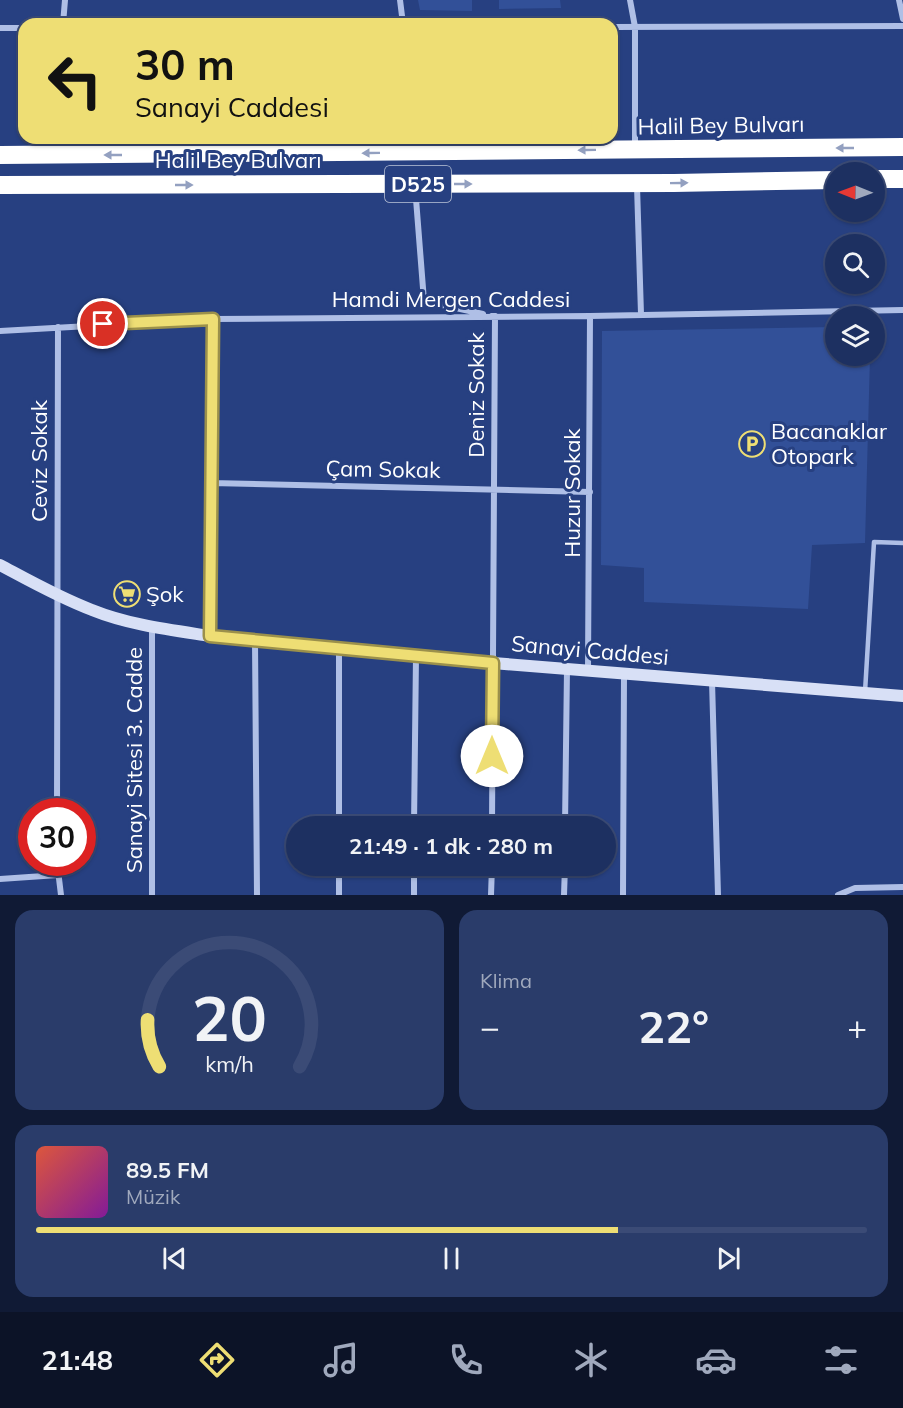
<!DOCTYPE html>
<html lang="tr">
<meta charset="utf-8">
<style>
body{margin:0;font-family:Mulish,sans-serif;background:#2a3c6a;color:#f1f3f6;height:100vh;display:flex;flex-direction:column;font-size:22px;white-space:nowrap}
*{box-sizing:border-box;margin:0}
p{font-size:20px;color:#a0a9bd}
.icon{flex:none;width:33px;height:33px;fill:none;stroke:currentColor;stroke-width:2;stroke-linecap:round;stroke-linejoin:round}
.map{position:relative;height:895px;overflow:hidden}
.side{display:flex;flex-direction:column;gap:15px;padding:15px;background:#101a35;flex:1}
.side>*{flex:none}
.banner{position:absolute;left:18px;top:18px;width:600px;height:126px;border-radius:18px;box-shadow:0 2px 4px #0004,0 0 0 2px #3b4b76;background:#eede74;color:#111;overflow:hidden}
.needle{width:39px;rotate:271deg}
.fabs{position:absolute;left:825px;top:162px;display:grid;gap:12px}
.fabs a{display:grid;place-items:center;width:60px;height:60px;border-radius:50%;background:#1d3061;box-shadow:0 2px 4px #0004,0 0 0 2px #3b4b76;font-size:30px}
.speed{position:absolute;left:18px;top:798px;display:flex;gap:12px;font-size:30px;font-weight:700;text-align:center}
.speed>*{display:grid;place-content:center;width:78px;height:78px;border-radius:50%;background:#1d3061;box-shadow:0 2px 4px #0004,0 0 0 2px #3b4b76;line-height:1}
.speed .limit{border:9px solid #d22;background:#fff;color:#111}
.pin{position:absolute;display:grid;place-items:center;width:51px;height:51px;color:#fff;margin:-26px;border:3px solid #fff;border-radius:50%;box-shadow:0 2px 6px #0007}
.me{position:absolute;width:66px;margin:-33px;rotate:0deg;stroke-linejoin:round;filter:drop-shadow(0 0 4px #0008)}
.turn{display:flex;align-items:center;gap:21px;height:126px;padding:0 18px;font-size:27px}
.turn .icon{width:78px;height:78px;stroke-width:2.5}
.turn b{display:block;font-size:42px;line-height:51px}
.big{font-size:45px;font-weight:700;line-height:1.1}
.side .widget{flex:1;display:flex;flex-direction:column;justify-content:center;gap:9px;min-width:0;padding:0 21px;border-radius:18px;background:#2a3c6a}
.side .dial{align-items:center;gap:0}
.dial svg{height:156px;overflow:visible;fill:none;stroke:#3b4b76;stroke-width:7;stroke-linecap:round;text-anchor:middle}
.dial text{fill:#f1f3f6;stroke:none}
.song{display:flex;align-items:center;gap:18px}
.cover{width:72px;height:72px;border-radius:9px;background:linear-gradient(135deg,hsl(10 70% 55%),hsl(290 70% 35%))}
.played{height:6px;border-radius:3px;background:linear-gradient(90deg,#eede74 70%,#3b4b76 70%)}
.keys{display:flex;justify-content:space-around;direction:ltr}
.heat{display:flex;justify-content:space-between;align-items:center;font-size:33px;direction:ltr}
.side .tiles{flex:1;display:grid;gap:15px;grid-template-columns:1fr 1fr}
.widget:last-child{grid-column:span 2}
.trip{position:absolute;left:286px;top:816px;width:330px;height:60px;border-radius:30px;background:#1d3061;box-shadow:0 2px 4px #0004,0 0 0 2px #3b4b76;font-weight:700;line-height:60px;text-align:center}
.tabs{display:flex;height:96px;justify-content:space-around;align-items:center;background:#0c1327;color:#a0a9bd}
.tabs .icon{width:42px;height:42px}
.tabs .current{color:#eede74}
.tabs b{font-size:27px;color:#f1f3f6}
.map>svg:first-child{display:block}
.green{fill:#325098}
.lines{fill:none;stroke-linecap:round;stroke-linejoin:round}
.lane{stroke:#afbfe6;stroke-width:4.5}
.street{stroke:#afbfe6;stroke-width:6}
.secondary{stroke:#d8e0f6;stroke-width:12}
.highway{stroke:#fff;stroke-width:18}
.oneway{fill:#93a0c0}
.route-casing{stroke:#9b904b;stroke-width:15}
.route{stroke:#eede74;stroke-width:10}
.labels{text-anchor:middle;dominant-baseline:central;stroke-width:6;stroke-linejoin:round;paint-order:stroke}
.shield{fill:#274081;stroke:#bec6d9;stroke-width:1.5}
.shield-label{font-size:21px;font-weight:bold;fill:#fff}
.street-label{font-size:22px;fill:#fff;stroke:#274081}
.poi-label{font-size:22px;fill:#fff;stroke:#274081;text-anchor:start}
</style>
<div class="map">
<svg width="903" height="895" viewBox="0 0 903 895">
<rect width="100%" height="100%" fill="#274081"/>
<path class="green" d="M418,0H472V11L420,10Z
M499,0H560L561,8L499,9Z
M835,327L836,356H870L865,543L812,545L808,609L644,602V568L601,565L602,331Z"/>
<g class="lines">
<path class="lane" d="M865,692L874,542L903,543"/>
<path class="street" d="M400,0L403,24
M630,0L635,27V146
M899,0L903,19
M63,24L65,0
M612,27L903,26
M0,28H24
M415,186L424,301L483,314
M637,186L641,314
M0,331L213,319L590,316L903,310
M211,483L590,492
M152,626V895
M210,636L213,319
M255,641L257,895
M588,670L590,316
M712,681L718,895
M57,812L58,327
M339,826V649
M414,826L416,656
M492,826L495,316H492
M565,826L567,669
M57,862L61,895
M0,879L58,875
M339,895V866
M414,895V866
M491,895L492,866
M564,895L565,866
M623,895L624,674
M838,895L855,888L903,887"/>
<path class="secondary" d="M0,565C30,581 60,598 92,610C129,625 171,630 210,636L493,663L903,696"/>
<path class="highway" d="M0,155L903,147
M874,179H903
M0,185L674,183L836,180"/>
</g>
<defs><path id="oneway-solid" d="M-6-.8H1V-3.2L6.5 0L1 3.2V.8H-6Z" transform="scale(1.5)"/></defs>
<g class="oneway">
<use href="#oneway-solid" transform="translate(845 148) rotate(180)"/>
<use href="#oneway-solid" transform="translate(587 150) rotate(179)"/>
<use href="#oneway-solid" transform="translate(371 153) rotate(179)"/>
<use href="#oneway-solid" transform="translate(113 155) rotate(180)"/>
<use href="#oneway-solid" transform="translate(679 183) rotate(-1)"/>
<use href="#oneway-solid" transform="translate(463 184)"/>
<use href="#oneway-solid" transform="translate(184 185)"/>
</g>
<g class="lines">
<g class="route-casing">
<path id="route" d="M103,324L213,319L210,636L493,663L492,756"/>
</g>
<use href="#route" class="route"/>
</g>
<defs>
<g id="parking-ring" transform="scale(1.35)"><circle r="9.5" fill="#274081" stroke="#eede74" stroke-width="1.5"/><path d="M-3.5-5.5H1a3.5 3.5 0 0 1 0 7H-1V5.5H-3.5ZM-1-3.4V-.6H.8a1.4 1.4 0 0 0 0-2.8Z" fill="#eede74"/></g>
<g id="supermarket-ring" transform="scale(1.35)"><circle r="9.5" fill="#274081" stroke="#eede74" stroke-width="1.5"/><path d="M-6-5.5h2.5l.6 2H6L4.5 2H-2.5L-4.4-4H-6ZM-1.5 3.2a1.3 1.3 0 1 0 .1 0ZM3 3.2a1.3 1.3 0 1 0 .1 0Z" fill="#eede74"/></g>
</defs>
<g fill-rule="evenodd">
<use href="#parking-ring" x="752" y="444"/>
<use href="#supermarket-ring" x="127" y="594"/>
</g>
<g class="labels">
<rect class="shield" x="385" y="166" width="66" height="36" rx="4.5"/>
<g class="shield-label">
<text x="418" y="184">D525</text>
</g>
<g class="street-label">
<text transform="translate(721 125) rotate(-1)">Halil Bey Bulvarı</text>
<text x="238" y="160">Halil Bey Bulvarı</text>
<text x="451" y="299">Hamdi Mergen Caddesi</text>
<text transform="translate(476 395) rotate(-90)">Deniz Sokak</text>
<text transform="translate(39 461) rotate(-90)">Ceviz Sokak</text>
<text transform="translate(383 469) rotate(1)">Çam Sokak</text>
<text transform="translate(572 493) rotate(-90)">Huzur Sokak</text>
<text transform="translate(590 650) rotate(5)">Sanayi Caddesi</text>
<text transform="translate(134 760) rotate(-90)">Sanayi Sitesi 3. Cadde</text>
</g>
<g class="poi-label">
<text x="771" y="431">Bacanaklar<tspan x="771" dy="25">Otopark</tspan></text>
<text x="146" y="594">Şok</text>
</g>
</g>
</svg>
<div class="fabs">
<a><svg class="needle" viewBox="-14 -14 28 28"><path d="M0-13l5 13h-10z" fill="#e53935"/><path d="M0 13l5-13h-10z" fill="#a0a9bd"/></svg></a>
<a><svg class="icon" aria-label="search" viewBox="0 0 24 24"><circle cx="10" cy="10" r="6"/><path d="M15 15l6 6"/></svg></a>
<a><svg class="icon" aria-label="layers" viewBox="0 0 24 24"><path d="M12 4l9 5-9 5-9-5zM3 14l9 5 9-5"/></svg></a>
</div>
<div class="speed"><div class="limit">30</div></div>
<div class="pin" style="left:103px;top:324px;background:#d93025"><svg class="icon" aria-label="arrive" viewBox="0 0 24 24"><path d="M6 21V4h12l-3 4 3 4H6"/></svg></div>
<svg class="me" style="left:492px;top:756px" viewBox="-20 -20 40 40"><circle r="19" fill="#fff"/><path d="M0-13L10 11 0 6-10 11z" fill="#eede74"/></svg>
<div class="trip">21:49 · 1 dk · 280 m</div>
<div class="banner">
<div class="turn"><svg class="icon" aria-label="left" viewBox="0 0 24 24"><path d="M17 20v-9H6M10 6l-5 5 5 5"/></svg><div><b>30 m</b>Sanayi Caddesi</div></div>
</div>
</div>
<section class="side">
<div class="tiles">
<div class="widget dial"><svg viewBox="0 0 100 80">
<path d="M14 69A42 42 0 1 1 86 69"/>
<path d="M14 69A42 42 0 0 1 8 45" stroke="#eede74"/>
<text x="50" y="56" font-size="32" font-weight="700">20</text>
<text x="50" y="72" font-size="11">km/h</text>
</svg></div>
<div class="widget"><p>Klima</p>
<div class="heat"><a>−</a><b class="big">22°</b><a>+</a></div>
</div>
<div class="widget">
<div class="song"><i class="cover"></i><div><b>89.5 FM</b><p>Müzik</p></div></div>
<div class="played"></div>
<div class="keys"><svg class="icon" aria-label="previous" viewBox="0 0 24 24"><path d="M18 5L8 12l10 7zM5 5v14"/></svg><svg class="icon" aria-label="pause" viewBox="0 0 24 24"><path d="M8 5v14M16 5v14"/></svg><svg class="icon" aria-label="next" viewBox="0 0 24 24"><path d="M6 5l10 7-10 7zM19 5v14"/></svg></div>
</div>
</div>
</section>
<nav class="tabs">
<b>21:48</b>
<svg class="icon current" aria-label="directions" viewBox="0 0 24 24"><path d="M12 3l9 9-9 9-9-9zM9 14v-3h6M13 9l2 2-2 2"/></svg>
<svg class="icon" aria-label="music" viewBox="0 0 24 24"><path d="M9 18V5l10-2v13"/><circle cx="6" cy="18" r="3"/><circle cx="16" cy="16" r="3"/></svg>
<svg class="icon" aria-label="phone" viewBox="0 0 24 24"><path d="M5 4h4l2 5-3 2q2 4 5 5l2-3 5 2v4C11 20 4 13 5 4z"/></svg>
<svg class="icon" aria-label="climate" viewBox="0 0 24 24"><path d="M12 3v18M4 7l16 10M4 17L20 7"/></svg>
<svg class="icon" aria-label="car" viewBox="0 0 24 24"><path d="M5 17H2v-5l4-1 3-4h7l3 4 3 1v5h-3M9 17h6M6 11h13"/><circle cx="7" cy="17" r="2"/><circle cx="17" cy="17" r="2"/></svg>
<svg class="icon" aria-label="filters" viewBox="0 0 24 24"><path d="M4 7h16M4 17h16"/><circle cx="9" cy="7" r="2"/><circle cx="15" cy="17" r="2"/></svg>
</nav>
